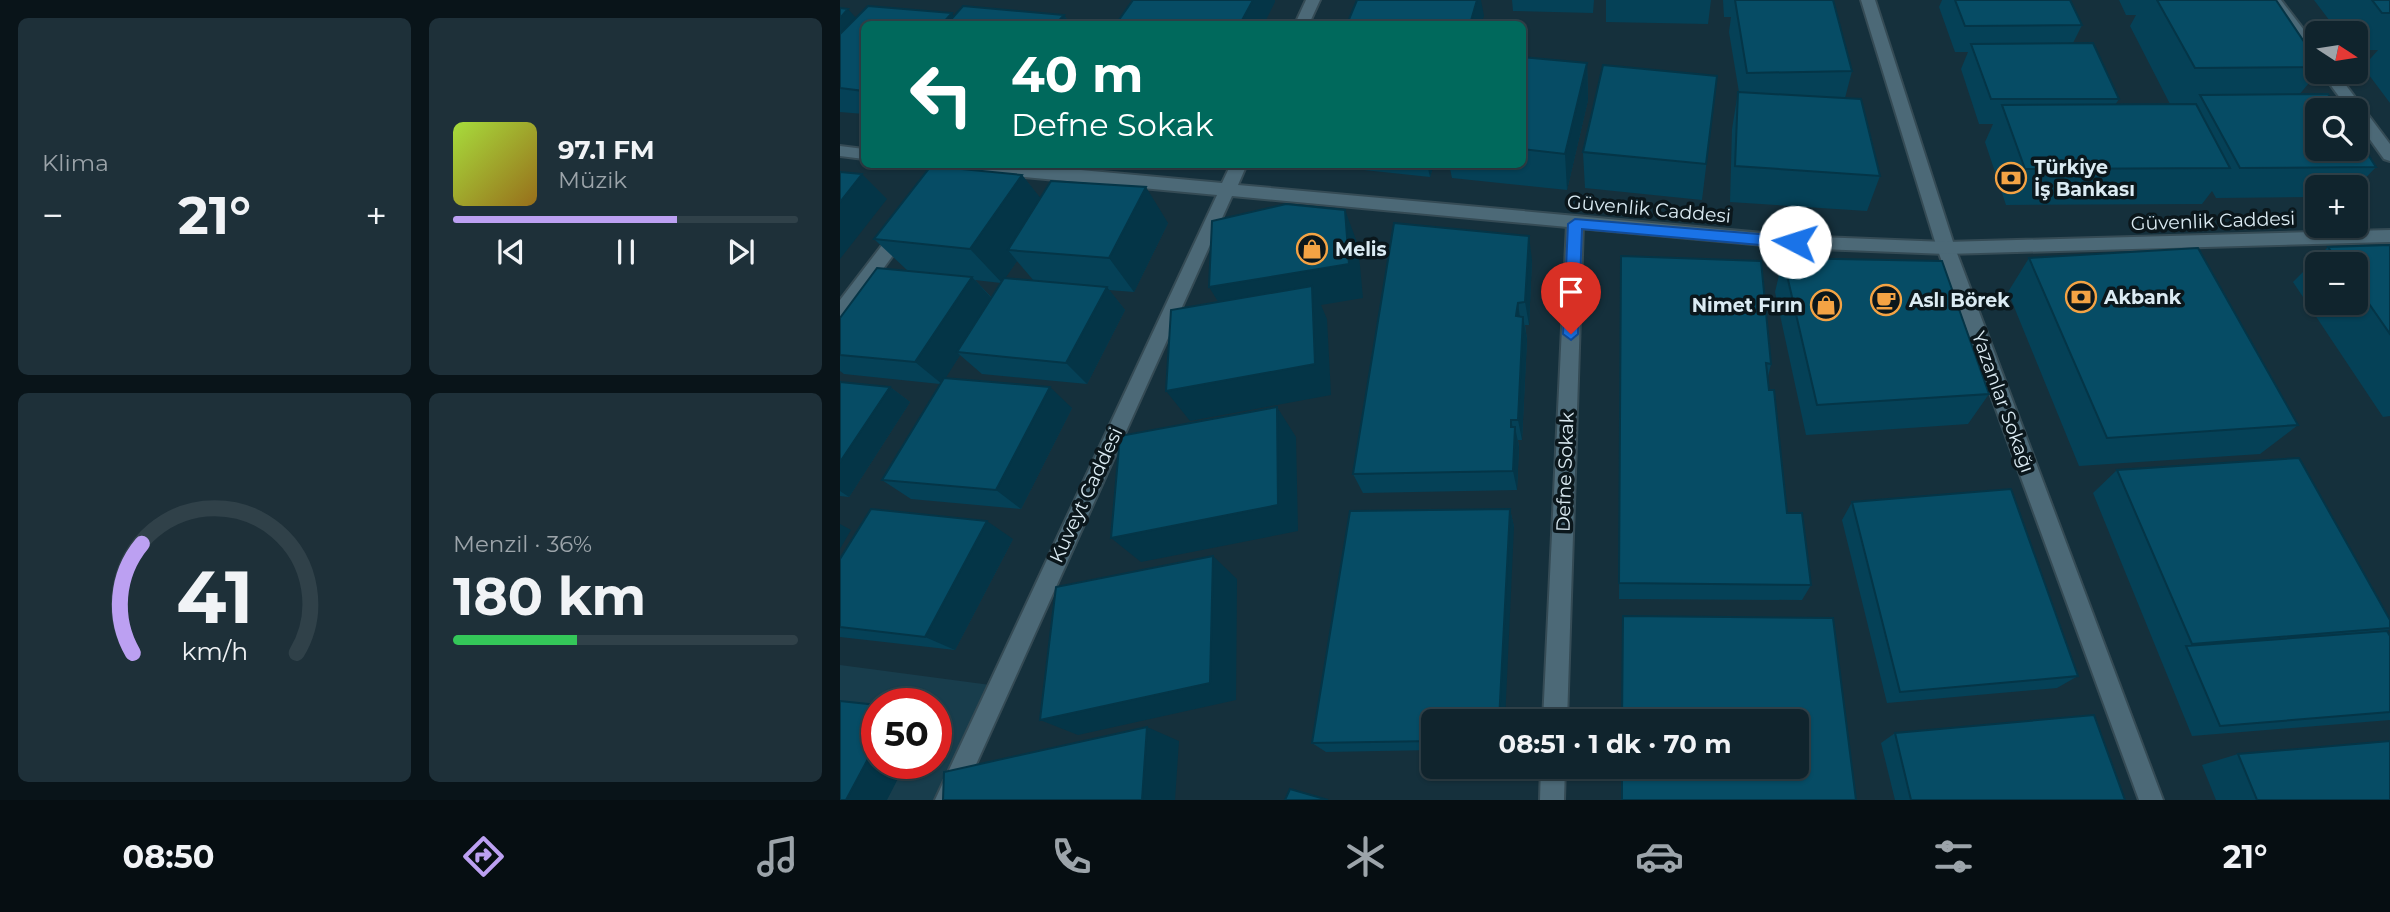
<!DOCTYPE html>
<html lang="tr">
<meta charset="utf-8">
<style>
body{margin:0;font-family:Montserrat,sans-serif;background:#1e3039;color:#f1f3f6;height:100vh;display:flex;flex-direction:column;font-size:26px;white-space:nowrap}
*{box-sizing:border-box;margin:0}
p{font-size:23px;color:#9ca4aa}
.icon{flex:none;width:38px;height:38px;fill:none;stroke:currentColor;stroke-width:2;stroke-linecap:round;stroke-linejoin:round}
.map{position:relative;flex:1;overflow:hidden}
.drawer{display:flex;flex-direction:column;gap:18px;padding:18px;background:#091419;width:840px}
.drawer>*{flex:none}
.banner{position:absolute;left:21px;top:21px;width:665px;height:147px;border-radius:10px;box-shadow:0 2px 5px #0004,0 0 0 2px #304149;background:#00695c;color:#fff;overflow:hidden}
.needle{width:46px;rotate:102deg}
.buttons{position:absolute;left:1465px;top:21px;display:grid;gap:14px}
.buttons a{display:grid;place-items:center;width:63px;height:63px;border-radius:10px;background:#10242d;box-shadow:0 2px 5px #0004,0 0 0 2px #304149;font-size:35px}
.speed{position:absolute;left:21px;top:688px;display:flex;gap:14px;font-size:35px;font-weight:700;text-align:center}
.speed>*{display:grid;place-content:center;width:91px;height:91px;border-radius:50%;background:#10242d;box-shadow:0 2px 5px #0004,0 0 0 2px #304149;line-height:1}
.speed .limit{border:10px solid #d22;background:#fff;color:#111}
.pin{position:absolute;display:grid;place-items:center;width:60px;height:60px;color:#fff;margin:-72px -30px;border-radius:50% 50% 50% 0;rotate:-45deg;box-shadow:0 0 7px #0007}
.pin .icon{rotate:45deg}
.me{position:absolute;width:77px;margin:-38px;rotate:275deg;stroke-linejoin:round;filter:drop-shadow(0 0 5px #0008)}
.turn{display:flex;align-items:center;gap:24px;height:147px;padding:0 35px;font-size:32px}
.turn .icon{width:91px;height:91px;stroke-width:2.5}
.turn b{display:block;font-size:49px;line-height:60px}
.big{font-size:52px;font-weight:700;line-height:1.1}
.drawer .card{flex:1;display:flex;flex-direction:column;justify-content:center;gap:10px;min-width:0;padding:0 24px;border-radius:10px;background:#1e3039}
.drawer .dial{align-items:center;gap:0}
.dial svg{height:182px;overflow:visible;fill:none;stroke:#304149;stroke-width:7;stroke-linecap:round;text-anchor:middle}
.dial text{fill:#f1f3f6;stroke:none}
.song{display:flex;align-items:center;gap:21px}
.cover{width:84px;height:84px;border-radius:10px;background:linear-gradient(135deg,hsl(80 70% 55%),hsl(40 70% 35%))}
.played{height:7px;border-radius:4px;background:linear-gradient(90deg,#bca0f2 65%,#304149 65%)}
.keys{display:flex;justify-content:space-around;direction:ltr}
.heat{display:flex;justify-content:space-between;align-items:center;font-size:38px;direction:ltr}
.charge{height:10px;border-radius:5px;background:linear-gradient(90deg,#34c759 36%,#304149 0)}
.drawer .tiles{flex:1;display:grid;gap:18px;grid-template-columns:repeat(2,1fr)}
.trip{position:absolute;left:581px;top:709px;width:388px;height:70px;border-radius:10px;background:#10242d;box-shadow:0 2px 5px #0004,0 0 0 2px #304149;font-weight:700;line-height:70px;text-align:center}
.tabs{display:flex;height:112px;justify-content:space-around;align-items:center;background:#060e12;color:#9ca4aa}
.tabs .icon{width:49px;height:49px}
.tabs .current{color:#bca0f2}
.tabs b{font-size:32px;color:#f1f3f6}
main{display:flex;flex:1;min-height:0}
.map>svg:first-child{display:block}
.built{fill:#183d4c;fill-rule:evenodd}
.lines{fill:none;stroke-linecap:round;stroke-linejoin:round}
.minor-casing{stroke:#354b55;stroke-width:4}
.secondary-casing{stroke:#354b55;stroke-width:4}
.minor{fill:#4c6977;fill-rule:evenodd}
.secondary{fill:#4c6977;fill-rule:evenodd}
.wall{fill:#054157;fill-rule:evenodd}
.shaded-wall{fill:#043547}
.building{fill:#064c65;stroke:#043547;stroke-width:2}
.route{fill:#1a73e8;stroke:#114b97;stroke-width:2}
.labels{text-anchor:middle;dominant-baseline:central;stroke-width:7;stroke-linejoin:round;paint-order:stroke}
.poi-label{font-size:19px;font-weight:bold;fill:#dbebf3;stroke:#0b171c;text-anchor:start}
.street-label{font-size:19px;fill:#dbebf3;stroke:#0b171c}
</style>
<main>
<section class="drawer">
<div class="tiles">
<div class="card"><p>Klima</p>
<div class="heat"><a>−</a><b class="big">21°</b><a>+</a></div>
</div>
<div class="card">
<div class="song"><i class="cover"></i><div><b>97.1 FM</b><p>Müzik</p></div></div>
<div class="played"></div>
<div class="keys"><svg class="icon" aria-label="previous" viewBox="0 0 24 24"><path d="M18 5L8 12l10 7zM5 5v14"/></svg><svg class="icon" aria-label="pause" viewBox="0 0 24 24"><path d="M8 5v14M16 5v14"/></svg><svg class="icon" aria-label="next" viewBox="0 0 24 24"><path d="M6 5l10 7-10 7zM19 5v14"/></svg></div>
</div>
<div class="card dial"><svg viewBox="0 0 100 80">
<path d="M14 69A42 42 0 1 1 86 69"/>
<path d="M14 69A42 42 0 0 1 18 21" stroke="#bca0f2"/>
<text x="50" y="56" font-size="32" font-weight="700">41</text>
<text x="50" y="72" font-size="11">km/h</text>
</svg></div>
<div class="card"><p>Menzil · 36%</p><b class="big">180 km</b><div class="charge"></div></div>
</div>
</section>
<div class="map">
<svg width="1550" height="800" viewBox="0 0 1550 800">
<rect width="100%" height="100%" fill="#15303c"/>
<path class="built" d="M0,665L158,686L107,800H0ZM37,704H96V763H37Z"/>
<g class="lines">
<g class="minor-casing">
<path id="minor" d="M1021,0H1035L1115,248L1323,800H1299L1097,248Z
M1427,0H1441L1477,47V62L1472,60Z
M1481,72H1496L1550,144V161L1544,159L1516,120V110H1509Z
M735,218L743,224L727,721H703L727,224Z
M62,225L70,231L68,235L6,319L0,321V300L56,227Z
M701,766H725L724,800H700Z"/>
</g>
<g class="secondary-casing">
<path id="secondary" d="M466,0H480L469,24H455Z
M0,146L24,149V159L0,156Z
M100,164H175L382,183L391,164H407L398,185L955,236L1106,242L1550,230V242L1106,254L955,248L392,196L120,800H95L377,195L108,170Z"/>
</g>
<use href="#minor" class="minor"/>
<use href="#secondary" class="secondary"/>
</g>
<path class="wall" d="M672,0H754L753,13L673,11Z
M766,0H871L868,24L766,22Z
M883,0H993L1012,71L1005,98L1040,176L1027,211L890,202L892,129L898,92H899L889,32L891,17H884Z
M1102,0H1230L1242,25L1233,43L1279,99L1275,105L1330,104L1290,26L1296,15H1286L1279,0H1436L1477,61V72H1478L1459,95L1536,167L1516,188V187H1477V197L1376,198L1372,191L1362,204L1166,205L1145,142L1153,124H1139L1121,69L1128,52H1115L1099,7Z
M1474,0H1550V103L1523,67L1538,50H1516V33H1499Z
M0,8L16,18L112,13L114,17L224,15L230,24H24V114L0,112Z
M682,57L747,63L748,100L727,190L612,178L609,164H682Z
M877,76L862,200L745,188L743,152Z
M467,164H594L590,177Z
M182,175L200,198L328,223L294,292L269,290L285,310L247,384L142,374L120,355L105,378L232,408L181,509L71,499L42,480L100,384L4,374L0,371V318L68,271L34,239ZM177,261L194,281L165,278ZM135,280L161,283L152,298Z
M1550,245V416L1543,417L1453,282L1488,247ZM1477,264H1516V303H1477Z
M781,256L931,364L928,377L929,390L947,513L971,585L962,600L779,599Z
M943,258L1149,394L1128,424L966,435L935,292Z
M1189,258L1458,425L1420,454L1239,466L1168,292Z
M692,260L689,325H685L687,339L682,440H678L679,447L677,490L523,493L513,474Z
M0,382L50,387L70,402L9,497L0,496Z
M1277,470L1550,620V629L1547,631L1550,636V720L1352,736L1253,493Z
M1012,502L1238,676L1217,688L1047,703L1002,520Z
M670,509L674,527L593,721V750L486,752L472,743Z
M173,539L115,650L0,637V559Z
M1055,733L1285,800H1055L1041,743Z
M1398,754L1550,800H1376L1362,765Z"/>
<path class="shaded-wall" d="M413,0H435V2L424,24H400Z
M637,0H641L644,16L641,24H630Z
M8,9L24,27L0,54V18Z
M112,13L120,24H102Z
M224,15L230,24H216Z
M747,63L748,100L727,190L725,154Z
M587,164H594L590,177Z
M22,174L47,199L0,259V202Z
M182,175L210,210L168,250L177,261L162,283L130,249Z
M306,187L328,223L294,292L269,258Z
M505,210L518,245L523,298L481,305L487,319L491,395L350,421L326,391L390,321L369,287Z
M689,236L692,260L689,325L685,302Z
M132,277L154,301L117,352L120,355L102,384L75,362Z
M267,287L285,310L247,384L226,363Z
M678,303L681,325L676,316Z
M683,317L687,339L682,440L678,420Z
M50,387L70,402L9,497L0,491V462Z
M210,387L232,408L181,509L156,490Z
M437,407L456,437L458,531L301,562L271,538Z
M671,420L675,437V427L679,447L677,490L673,471Z
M670,509L674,527L665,721H659Z
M147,521L173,539L115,650L85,637Z
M0,524L11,530L0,549Z
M373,556L397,579L396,700L238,735L200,720Z
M307,727L339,741L335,800H302Z
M37,742V763H66L47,800H6Z"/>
<path class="building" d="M293,0H413L400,24H276Z
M517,0H637L630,24H507Z
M895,0H993L1012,71L907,73Z
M1115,0H1230L1242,25L1125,26Z
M1317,0H1436L1477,61V67L1355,68Z
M1532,0H1550V13H1542Z
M28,6L112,13L102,24H24V91L0,88V34Z
M123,6L224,15L216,24H107Z
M0,8L8,9L0,18Z
M1253,43L1279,99H1151L1131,44Z
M682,57L747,63L725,154L682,149Z
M763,65L877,76L866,164L743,152Z
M898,92L1021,99L1040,176L895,166Z
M1488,94L1498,110H1477V149H1516V136L1536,167L1400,168L1360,95Z
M1356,104L1390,168L1185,169L1162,105Z
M91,166L182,175L130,249L34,239Z
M0,172L22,174L0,202Z
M211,181L306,187L269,258L168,250Z
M446,204L505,210L509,264L369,287L372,221Z
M554,223L689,236L685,302L678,303L677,309L676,316L683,317L678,420H671V427H675L673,471L513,474Z
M1550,245V334L1516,285V264H1500L1488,247Z
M1358,248L1458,425L1267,438L1189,258Z
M781,256L921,261L931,364L926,363L929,390H934L947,513H962L971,585L779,583Z
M943,258L1102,261L1149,394L977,405Z
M37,268L132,277L75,362L0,355V318Z
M164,278L267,287L226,363L117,352Z
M472,286L475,364L326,391L331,310Z
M104,378L210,387L156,490L42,480Z
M0,382L50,387L0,462Z
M437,407L438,505L271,538L280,436Z
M1459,458L1550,620V628L1352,644L1277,470Z
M1171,489L1238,676L1060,692L1012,502Z
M31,509L147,521L85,637L0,627V559Z
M670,509L659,721H593V741L472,743L510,511Z
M373,556L370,683L200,720L216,587Z
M783,616L993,618L1016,800H782V766H957V721H782Z
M1547,631L1550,636V712L1380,726L1346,646Z
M0,701L37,705V742L6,800H0Z
M1254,715L1285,800H1071L1055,733Z
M307,727L302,800H103L104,772Z
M1550,741V800H1417L1398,754Z
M450,789L488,800H445Z"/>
<path class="route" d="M735,219L955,237L962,242L955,248L742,229L738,334L731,340L723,334L728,224Z"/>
<defs>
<g id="bank-ring" transform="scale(1.575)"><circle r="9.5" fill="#0b171c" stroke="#f4a344" stroke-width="1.5"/><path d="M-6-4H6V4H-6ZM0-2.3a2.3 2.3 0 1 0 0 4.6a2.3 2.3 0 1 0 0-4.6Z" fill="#f4a344"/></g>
<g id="shop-ring" transform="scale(1.575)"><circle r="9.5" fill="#0b171c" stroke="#f4a344" stroke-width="1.5"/><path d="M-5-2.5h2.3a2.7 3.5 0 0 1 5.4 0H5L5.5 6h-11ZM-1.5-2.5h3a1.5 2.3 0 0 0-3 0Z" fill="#f4a344"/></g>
<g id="cafe-ring" transform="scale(1.575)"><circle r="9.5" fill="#0b171c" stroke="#f4a344" stroke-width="1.5"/><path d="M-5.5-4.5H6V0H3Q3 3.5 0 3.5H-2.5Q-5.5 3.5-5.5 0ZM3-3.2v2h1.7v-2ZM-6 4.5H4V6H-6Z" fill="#f4a344"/></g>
</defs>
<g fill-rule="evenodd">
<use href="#bank-ring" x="1171" y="178"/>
<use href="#shop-ring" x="472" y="249"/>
<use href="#bank-ring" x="1241" y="297"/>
<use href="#cafe-ring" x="1046" y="300"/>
<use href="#shop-ring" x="986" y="305"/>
</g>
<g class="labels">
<g class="poi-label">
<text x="1194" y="167">Türkiye<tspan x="1194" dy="22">İş Bankası</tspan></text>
<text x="495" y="249">Melis</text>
<text x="1264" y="297">Akbank</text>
<text x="1069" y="300">Aslı Börek</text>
<text x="963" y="305" text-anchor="end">Nimet Fırın</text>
</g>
<g class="street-label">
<text transform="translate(809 209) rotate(5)">Güvenlik Caddesi</text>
<text transform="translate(1373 221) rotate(-2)">Güvenlik Caddesi</text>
<text transform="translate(1163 402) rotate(70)">Yazanlar Sokağı</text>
<text transform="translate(725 472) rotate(-88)">Defne Sokak</text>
<text transform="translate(246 495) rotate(-65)">Kuveyt Caddesi</text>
</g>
</g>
</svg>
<div class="buttons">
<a><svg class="needle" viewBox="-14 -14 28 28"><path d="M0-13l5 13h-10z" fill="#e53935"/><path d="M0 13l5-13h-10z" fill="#9ca4aa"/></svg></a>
<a><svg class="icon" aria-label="search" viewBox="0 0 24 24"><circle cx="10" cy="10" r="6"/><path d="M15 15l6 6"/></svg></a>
<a>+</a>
<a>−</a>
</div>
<div class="speed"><div class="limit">50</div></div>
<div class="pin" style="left:731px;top:334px;background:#d93025"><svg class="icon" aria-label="arrive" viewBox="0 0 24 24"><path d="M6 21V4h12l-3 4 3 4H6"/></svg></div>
<svg class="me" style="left:955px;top:242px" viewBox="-20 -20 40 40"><circle r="19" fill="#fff"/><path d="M0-13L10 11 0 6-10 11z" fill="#1a73e8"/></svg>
<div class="trip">08:51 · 1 dk · 70 m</div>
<div class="banner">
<div class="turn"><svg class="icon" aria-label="left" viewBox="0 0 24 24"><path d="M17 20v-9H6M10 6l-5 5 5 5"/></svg><div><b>40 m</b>Defne Sokak</div></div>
</div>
</div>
</main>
<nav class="tabs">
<b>08:50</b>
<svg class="icon current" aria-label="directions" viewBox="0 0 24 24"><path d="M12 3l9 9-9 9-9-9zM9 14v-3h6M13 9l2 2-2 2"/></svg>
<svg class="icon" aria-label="music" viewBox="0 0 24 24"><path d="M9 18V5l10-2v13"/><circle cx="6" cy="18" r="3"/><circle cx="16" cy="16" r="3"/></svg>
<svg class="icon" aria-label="phone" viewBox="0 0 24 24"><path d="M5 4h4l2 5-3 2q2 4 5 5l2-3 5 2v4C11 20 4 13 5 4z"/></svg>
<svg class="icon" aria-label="climate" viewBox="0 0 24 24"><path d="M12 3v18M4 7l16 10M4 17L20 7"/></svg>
<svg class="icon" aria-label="car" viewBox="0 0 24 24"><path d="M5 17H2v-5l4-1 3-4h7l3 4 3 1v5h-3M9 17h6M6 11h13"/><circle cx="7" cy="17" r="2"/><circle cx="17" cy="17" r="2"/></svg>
<svg class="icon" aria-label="filters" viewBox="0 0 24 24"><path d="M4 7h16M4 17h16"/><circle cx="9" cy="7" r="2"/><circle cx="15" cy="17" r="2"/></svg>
<b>21°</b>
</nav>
